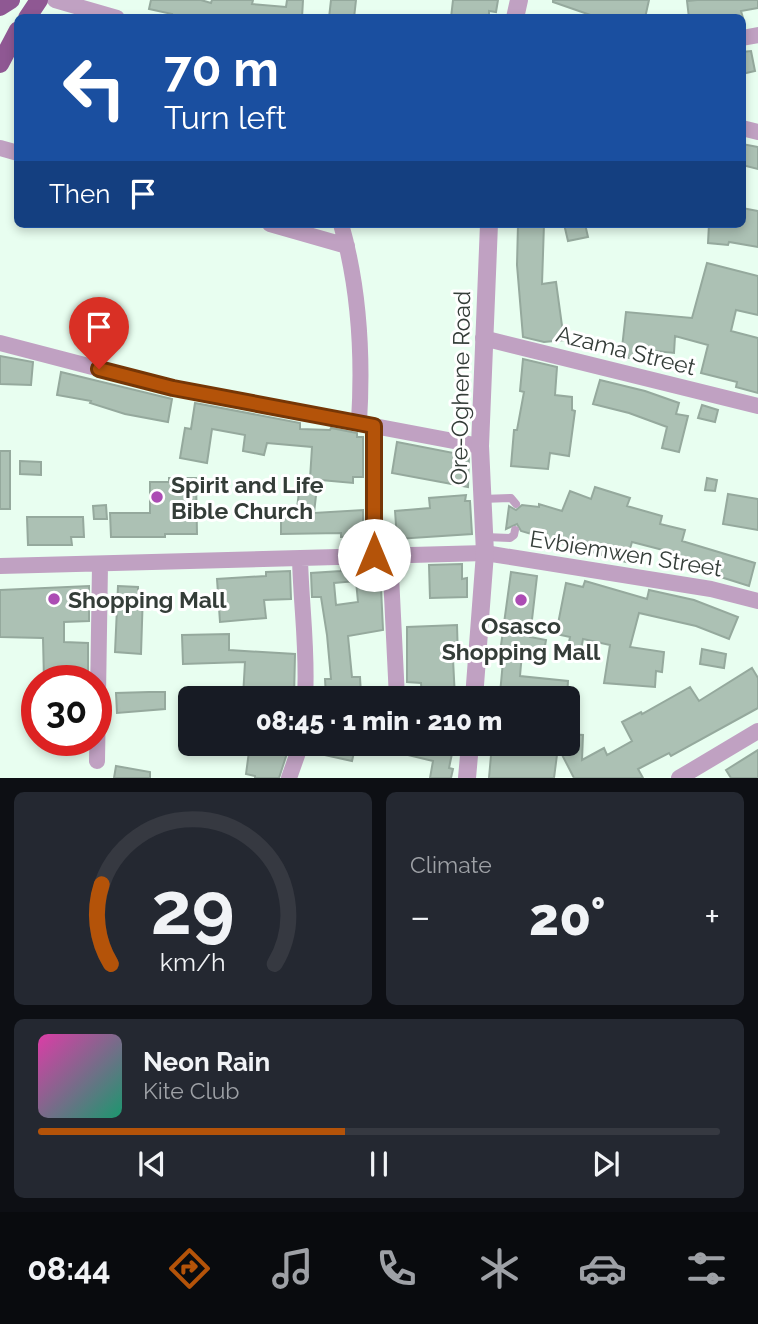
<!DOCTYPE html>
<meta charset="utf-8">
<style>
body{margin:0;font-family:Raleway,sans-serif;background:#242831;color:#f1f3f6;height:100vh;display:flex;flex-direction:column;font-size:26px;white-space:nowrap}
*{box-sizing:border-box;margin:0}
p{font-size:23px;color:#9ea1a6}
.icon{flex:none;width:38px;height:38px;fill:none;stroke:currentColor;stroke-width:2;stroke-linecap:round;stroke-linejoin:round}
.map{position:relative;height:778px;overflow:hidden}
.side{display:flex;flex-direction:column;gap:14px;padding:14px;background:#0d0f14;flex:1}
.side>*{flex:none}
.banner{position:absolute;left:14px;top:14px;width:732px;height:214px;border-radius:10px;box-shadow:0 4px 10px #0003;background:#1a4fa0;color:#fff;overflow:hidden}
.speed{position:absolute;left:21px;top:665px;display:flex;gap:14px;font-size:35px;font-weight:700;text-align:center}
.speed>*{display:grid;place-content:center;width:91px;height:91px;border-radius:50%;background:#171b24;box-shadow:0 4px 10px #0003;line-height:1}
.speed .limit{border:10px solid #d22;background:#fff;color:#111}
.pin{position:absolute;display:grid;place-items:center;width:60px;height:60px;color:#fff;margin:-72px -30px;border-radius:50% 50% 50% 0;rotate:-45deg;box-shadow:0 0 7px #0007}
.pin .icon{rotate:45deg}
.me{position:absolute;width:77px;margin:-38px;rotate:0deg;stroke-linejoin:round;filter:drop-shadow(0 0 5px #0008)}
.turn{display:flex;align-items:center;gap:24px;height:147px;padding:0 35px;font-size:32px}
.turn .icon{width:91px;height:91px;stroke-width:2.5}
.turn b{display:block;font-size:49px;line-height:60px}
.then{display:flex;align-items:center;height:66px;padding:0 35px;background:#0003;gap:14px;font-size:26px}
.big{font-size:52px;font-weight:800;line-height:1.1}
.side .tile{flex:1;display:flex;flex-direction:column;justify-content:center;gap:10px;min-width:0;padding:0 24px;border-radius:10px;background:#242831}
.side .dial{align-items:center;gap:0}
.dial svg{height:182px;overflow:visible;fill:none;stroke:#363941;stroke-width:7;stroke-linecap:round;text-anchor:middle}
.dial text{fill:#f1f3f6;stroke:none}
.song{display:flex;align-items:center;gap:21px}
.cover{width:84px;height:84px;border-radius:10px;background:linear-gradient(135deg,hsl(320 70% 55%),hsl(160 70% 35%))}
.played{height:7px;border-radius:4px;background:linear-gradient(90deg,#b45309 45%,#363941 45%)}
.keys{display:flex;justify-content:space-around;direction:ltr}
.heat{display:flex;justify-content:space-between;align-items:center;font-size:38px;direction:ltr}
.side .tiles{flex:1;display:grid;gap:14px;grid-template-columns:1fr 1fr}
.tile:last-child{grid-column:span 2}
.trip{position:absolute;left:178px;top:686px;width:402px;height:70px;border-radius:10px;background:#171b24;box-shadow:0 4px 10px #0003;font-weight:800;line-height:70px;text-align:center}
.tabs{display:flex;height:112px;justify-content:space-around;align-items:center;background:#090b0e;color:#9ea1a6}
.tabs .icon{width:49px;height:49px}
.tabs .current{color:#b45309}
.tabs b{font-size:32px;color:#f1f3f6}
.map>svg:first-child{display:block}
.building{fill:#acc1b4;stroke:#95a99d;stroke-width:2;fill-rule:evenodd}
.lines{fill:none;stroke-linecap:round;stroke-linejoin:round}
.service{stroke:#c0a1c2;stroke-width:8}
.minor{stroke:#c0a1c2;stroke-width:16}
.tertiary{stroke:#c0a1c2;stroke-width:18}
.primary{stroke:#8f5893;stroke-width:18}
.route-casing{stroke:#753606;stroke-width:18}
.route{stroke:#b45309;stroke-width:12}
.poi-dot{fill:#ac4cb4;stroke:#fff;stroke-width:2.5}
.labels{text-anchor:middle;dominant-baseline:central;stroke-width:6;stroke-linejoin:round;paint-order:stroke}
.street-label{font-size:23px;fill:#343d38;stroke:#fff}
.poi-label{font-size:23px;font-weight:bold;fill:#343d38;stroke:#fff;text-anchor:start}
</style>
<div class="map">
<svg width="758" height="778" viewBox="0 0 758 778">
<rect width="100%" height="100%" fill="#e8fef0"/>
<path class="building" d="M151,0H201L211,3L212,0H253L252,4L286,7L287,0H303L302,18H171L172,14L149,9Z
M331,0H356L354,18H329Z
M453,0H498L496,12L489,11V18H451Z
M553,0H649L645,18H599L553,2Z
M697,0H758V8L741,11L743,18H689L687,1Z
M751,51L755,71L742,74V52Z
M742,144L758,147V169L742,165Z
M742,208L758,211V247L729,242L728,245L708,243L709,224H742Z
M518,224H544L542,284L556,282L564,340L544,342L523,337L517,265Z
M564,224H585L588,237L568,241Z
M707,263L758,276V315L736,310L731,331L758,338V393L736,387L737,382L701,373L708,345L675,336L674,353L638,349L637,359L621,357L626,312L692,318Z
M0,356L33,362L31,385L0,384Z
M523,359L557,367L555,395L572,397V410L575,411L569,456L550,453L548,469L511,466L514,430H517L524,392L520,391Z
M61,372L172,399L168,422L125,414L90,403L91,401L57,395Z
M600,380L645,391L679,403L676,414L688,416L679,452L662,448L667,427L629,413L593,404Z
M195,403L300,423V429L330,430L331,428L357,433V437H363V477H353V483L310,479L312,447L267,443L264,455L243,451L245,435L212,429L207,463L180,458L185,428L191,429Z
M702,405L718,410L715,422L698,418Z
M397,442L469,456L468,487L392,473Z
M0,451H10V509H0Z
M20,461L41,462V475L20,474Z
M169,478H196L197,534H165V537H111L110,513H150V482H169Z
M707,478L717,480L715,491L705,490Z
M300,484L317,487L314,513L363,510V536L341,537V533L281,534V509L297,508Z
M595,487L630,498L627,506L662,516L660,524L685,530L682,541L755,563L749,586L705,572L706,569L661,558L663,550L632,542L626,562L521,531L517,524L506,529L509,506L516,510L522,505L539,507V504L562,511L570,491L591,499Z
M728,494L758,499V530L723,524Z
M466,495L465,501H470L472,534L397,539L395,511L430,508L429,498Z
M106,505L107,519H94L93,506Z
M27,517H83L84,537H71L72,545H28Z
M462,564V579L467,578V597L430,598L429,565Z
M380,566L383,630L348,636L352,677H360L361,695L326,697L325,679H331L327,635L321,597H312L311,573L341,571V567ZM356,581L358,602L336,605L334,583Z
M290,571L291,599L264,600L266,618L220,622L217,579L266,576V572Z
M511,572L537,576L530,637L546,640L543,657L522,653L520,676L568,681L567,698H504V694H500L503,661L499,660Z
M585,581L647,599L649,590L694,600L738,617L729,639L696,626L639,613L630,647L664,652L662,672L656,671L655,687L604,683L610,645L583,639L580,655L567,653L570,637L556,634L566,583L583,587Z
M89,586V621L64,622V642L88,643V681H44L43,638L0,637V590Z
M118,586L138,587V591L143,592L141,654L115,652Z
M457,625L458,659H453L455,698H422L421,683L407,682V627Z
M229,634V650L295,654L294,698L243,697L245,662L183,664L182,635Z
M702,649L726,654L724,668L700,664Z
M752,668L758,678V708L671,756L669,753L638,769L643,778H574L558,747L554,778H489L492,744H569V734L583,735L582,760L604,748L607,755L632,741L622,722L641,712L642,714L690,687L699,701Z
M149,692H165V709L117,713L116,693Z
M250,744H290L279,778H255V776L246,774Z
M322,744H337L355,748L352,761L320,754Z
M410,744H454L449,768L453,769L451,778H430L433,761L408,755Z
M758,750V778H731L726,770Z
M116,766L150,772V778H114Z"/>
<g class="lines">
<path class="service" d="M482,499L511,498L516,504
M485,537L510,538L514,535L515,530"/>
<path class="minor" d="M55,0L117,18
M742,38L758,35
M742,128L758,132
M0,148L18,153
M270,224L347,246
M341,224C359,287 363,357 359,422
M483,338L758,406
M0,343L173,388L480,446
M374,555V426
M390,555L397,698
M300,558C301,605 308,651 305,698
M0,566L485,553L711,589L758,601
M97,761L100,565
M289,778L301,744
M679,778L758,731"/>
<path class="tertiary" d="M515,18L519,0
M474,698L485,553L480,446L489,224
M467,778L470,744"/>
<path class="primary" d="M0,7L11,0
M27,18L39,0
M0,64L18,30"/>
</g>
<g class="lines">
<g class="route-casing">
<path id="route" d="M99,369L173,388L374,426V555"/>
</g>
<use href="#route" class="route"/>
</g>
<g class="poi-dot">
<circle cx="157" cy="497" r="7"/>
<circle cx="54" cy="599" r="7"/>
<circle cx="521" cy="600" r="7"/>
</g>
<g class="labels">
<g class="street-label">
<text transform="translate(626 350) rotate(14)">Azama Street</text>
<text transform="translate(460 388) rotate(-89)">Ore-Oghene Road</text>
<text transform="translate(626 553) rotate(9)">Evbiemwen Street</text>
</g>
<g class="poi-label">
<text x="171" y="484">Spirit and Life<tspan x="171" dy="26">Bible Church</tspan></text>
<text x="68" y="599">Shopping Mall</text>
<text x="521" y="625" text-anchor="middle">Osasco<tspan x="521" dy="26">Shopping Mall</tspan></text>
</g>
</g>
</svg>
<div class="speed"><div class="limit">30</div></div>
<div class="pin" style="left:99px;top:369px;background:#d93025"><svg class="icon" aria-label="arrive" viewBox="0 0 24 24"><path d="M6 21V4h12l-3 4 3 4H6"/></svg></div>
<svg class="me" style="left:374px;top:555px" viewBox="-20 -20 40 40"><circle r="19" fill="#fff"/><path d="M0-13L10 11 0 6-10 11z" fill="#b45309"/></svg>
<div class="trip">08:45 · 1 min · 210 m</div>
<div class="banner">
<div class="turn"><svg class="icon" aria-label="left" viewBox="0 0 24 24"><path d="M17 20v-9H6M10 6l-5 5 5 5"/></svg><div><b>70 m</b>Turn left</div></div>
<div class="then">Then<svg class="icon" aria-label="arrive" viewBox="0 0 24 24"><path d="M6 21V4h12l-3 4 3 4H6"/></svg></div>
</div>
</div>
<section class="side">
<div class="tiles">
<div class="tile dial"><svg viewBox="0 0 100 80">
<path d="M14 69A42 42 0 1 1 86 69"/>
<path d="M14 69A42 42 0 0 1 10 34" stroke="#b45309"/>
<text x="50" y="56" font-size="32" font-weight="700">29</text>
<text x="50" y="72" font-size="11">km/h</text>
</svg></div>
<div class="tile"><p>Climate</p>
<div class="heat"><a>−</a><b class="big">20°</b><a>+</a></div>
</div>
<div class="tile">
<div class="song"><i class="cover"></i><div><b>Neon Rain</b><p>Kite Club</p></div></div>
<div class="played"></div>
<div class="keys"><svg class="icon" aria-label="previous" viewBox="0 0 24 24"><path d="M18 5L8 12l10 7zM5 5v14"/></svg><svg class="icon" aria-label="pause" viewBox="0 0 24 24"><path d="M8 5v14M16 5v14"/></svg><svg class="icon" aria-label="next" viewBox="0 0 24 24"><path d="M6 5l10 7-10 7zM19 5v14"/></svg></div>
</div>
</div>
</section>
<nav class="tabs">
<b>08:44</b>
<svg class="icon current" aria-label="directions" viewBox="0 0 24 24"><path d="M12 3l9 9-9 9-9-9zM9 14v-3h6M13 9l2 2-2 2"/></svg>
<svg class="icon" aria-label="music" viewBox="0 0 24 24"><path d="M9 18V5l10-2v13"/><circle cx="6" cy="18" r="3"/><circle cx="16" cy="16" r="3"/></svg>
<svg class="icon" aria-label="phone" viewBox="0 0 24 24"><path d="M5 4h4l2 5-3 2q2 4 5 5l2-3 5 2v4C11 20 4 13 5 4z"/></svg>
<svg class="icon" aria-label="climate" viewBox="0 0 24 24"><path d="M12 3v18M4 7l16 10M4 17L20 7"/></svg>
<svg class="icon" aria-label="car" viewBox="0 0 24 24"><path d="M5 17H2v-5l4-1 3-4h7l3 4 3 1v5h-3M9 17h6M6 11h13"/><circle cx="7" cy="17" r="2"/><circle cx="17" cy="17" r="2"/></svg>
<svg class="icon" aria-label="filters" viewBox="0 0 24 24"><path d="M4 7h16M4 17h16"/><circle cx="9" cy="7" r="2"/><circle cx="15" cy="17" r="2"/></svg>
</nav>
